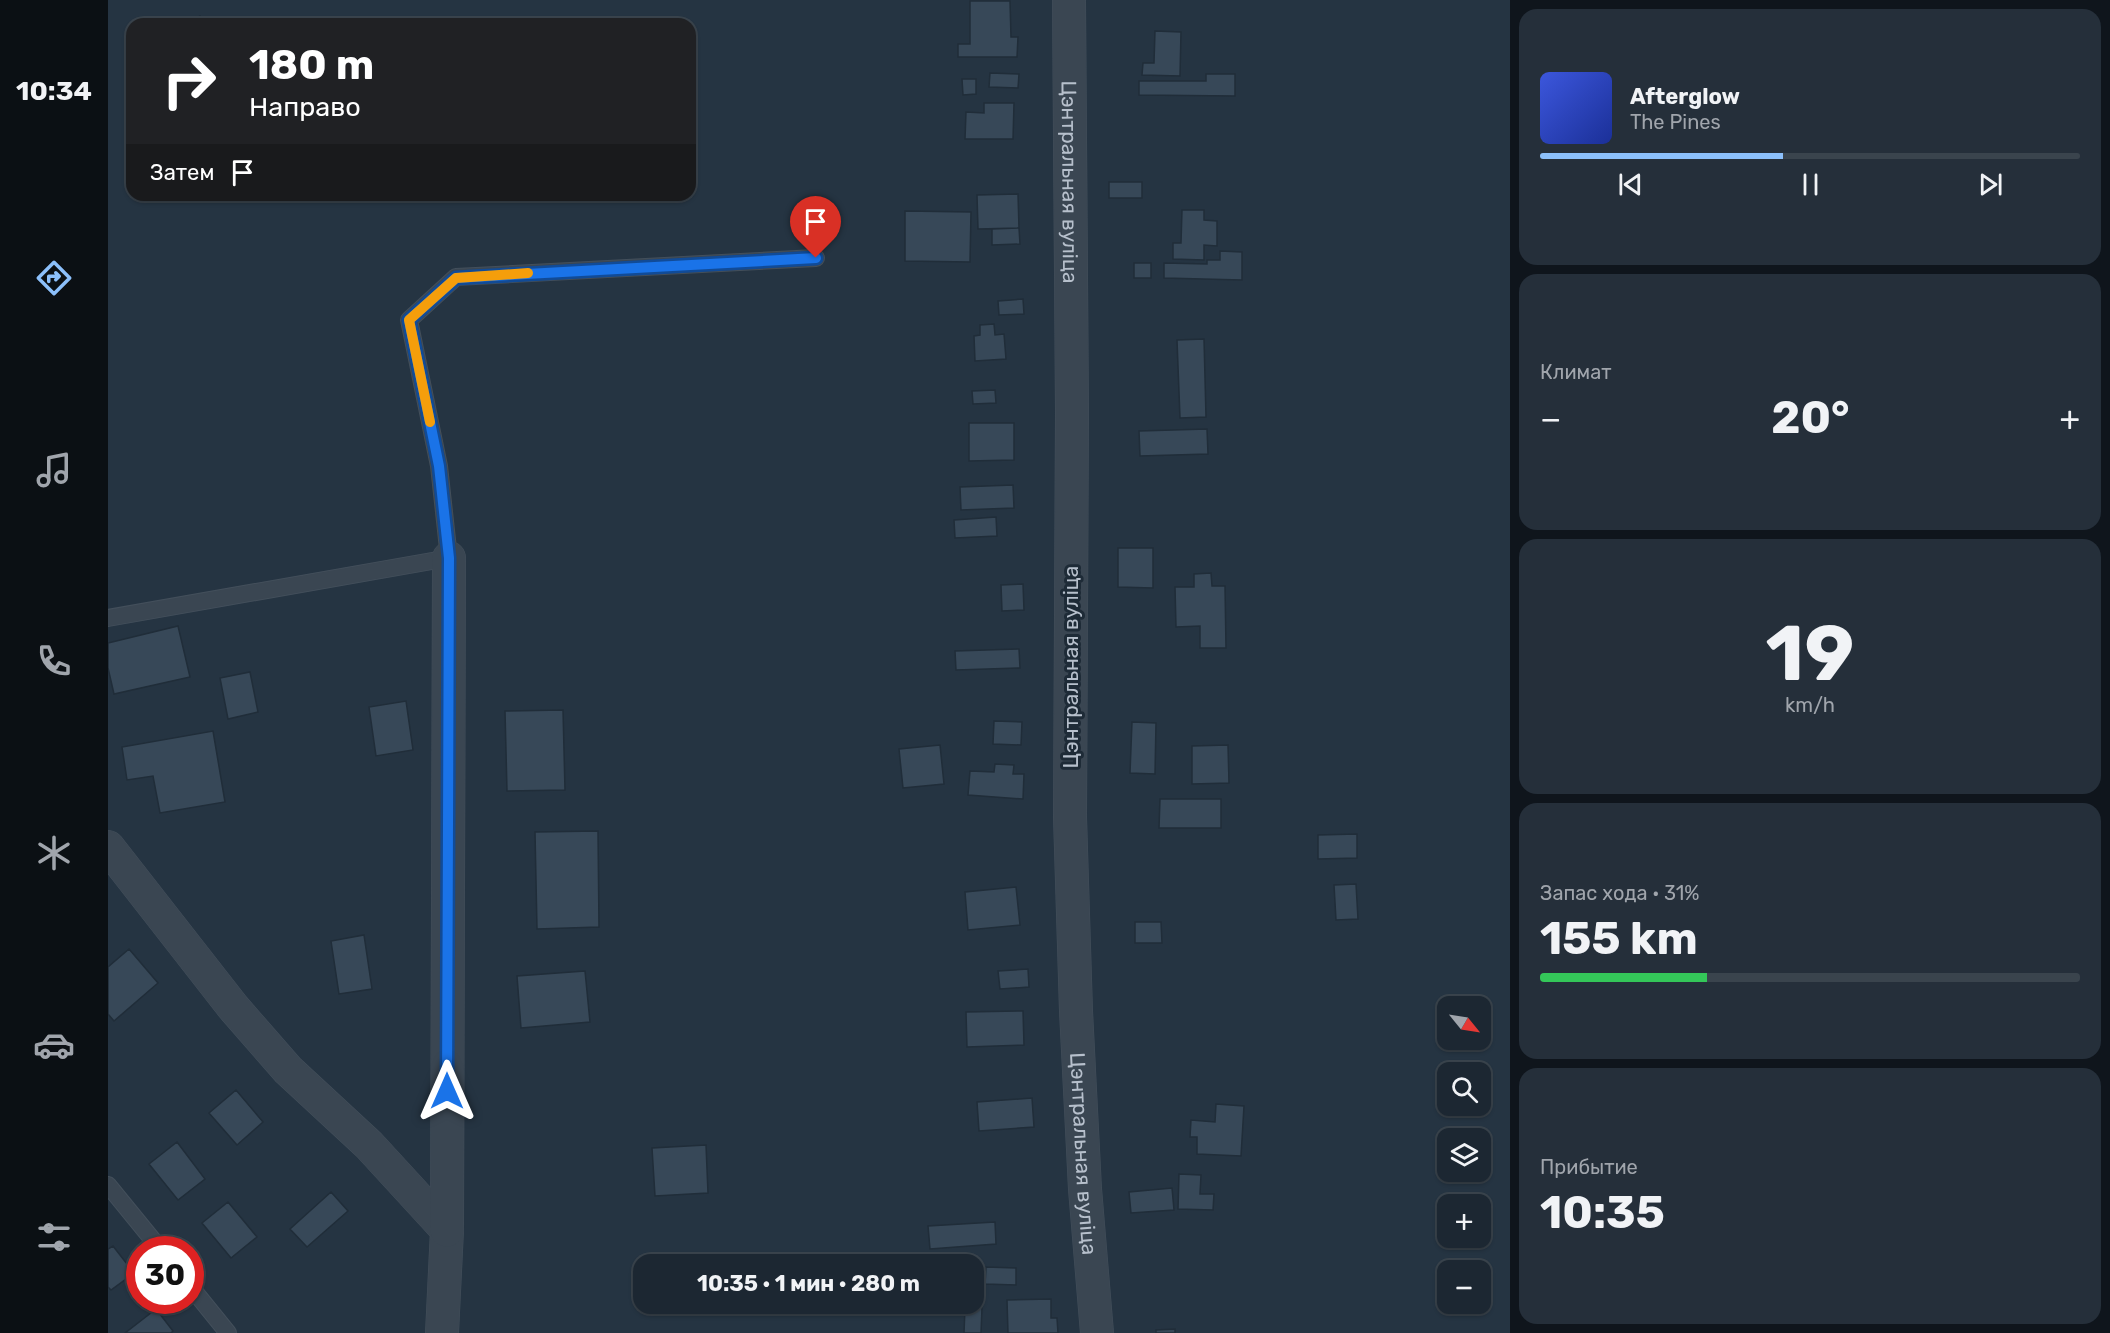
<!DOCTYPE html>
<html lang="ru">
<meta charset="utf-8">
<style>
body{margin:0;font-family:Rubik,sans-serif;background:#252f3a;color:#f1f3f6;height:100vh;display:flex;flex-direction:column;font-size:22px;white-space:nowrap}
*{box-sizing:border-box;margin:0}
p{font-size:20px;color:#a0a5ac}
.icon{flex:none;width:33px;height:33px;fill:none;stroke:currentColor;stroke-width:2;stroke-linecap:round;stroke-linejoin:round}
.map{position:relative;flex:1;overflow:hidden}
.drawer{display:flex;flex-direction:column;gap:9px;padding:9px;background:#0f151c;width:600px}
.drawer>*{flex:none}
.guide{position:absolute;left:18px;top:18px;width:570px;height:183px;border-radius:18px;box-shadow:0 2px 4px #0004,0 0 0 2px #3a444d;background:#202124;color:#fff;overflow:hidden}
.needle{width:39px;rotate:120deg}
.fabs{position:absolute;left:1329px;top:996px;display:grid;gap:12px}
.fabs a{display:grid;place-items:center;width:54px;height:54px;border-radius:12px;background:#1c2732;box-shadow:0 2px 4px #0004,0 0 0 2px #3a444d;font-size:30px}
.speed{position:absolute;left:18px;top:1236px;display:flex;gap:12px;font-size:30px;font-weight:700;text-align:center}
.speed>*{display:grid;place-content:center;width:78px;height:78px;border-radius:50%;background:#1c2732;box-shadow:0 2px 4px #0004,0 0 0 2px #3a444d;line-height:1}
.speed .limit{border:9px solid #d22;background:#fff;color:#111}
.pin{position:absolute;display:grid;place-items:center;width:51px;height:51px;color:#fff;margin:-62px -26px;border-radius:50% 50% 50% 0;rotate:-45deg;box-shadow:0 0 6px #0007}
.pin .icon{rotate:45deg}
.me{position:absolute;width:66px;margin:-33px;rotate:0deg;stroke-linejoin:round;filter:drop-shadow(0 0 4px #0008)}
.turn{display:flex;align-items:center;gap:21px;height:126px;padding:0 24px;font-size:27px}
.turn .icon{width:78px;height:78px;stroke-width:2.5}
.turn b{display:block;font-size:42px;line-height:51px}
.then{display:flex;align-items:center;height:57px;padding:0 24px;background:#0003;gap:12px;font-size:22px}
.big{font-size:45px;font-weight:700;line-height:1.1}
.drawer .tile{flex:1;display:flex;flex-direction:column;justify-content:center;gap:9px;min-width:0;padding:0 21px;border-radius:18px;background:#252f3a}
.drawer .dial{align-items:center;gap:0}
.dial b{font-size:78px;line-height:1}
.song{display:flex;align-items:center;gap:18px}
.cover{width:72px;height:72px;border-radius:9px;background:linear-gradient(135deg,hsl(230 70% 55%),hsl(230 70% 35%))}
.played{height:6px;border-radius:3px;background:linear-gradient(90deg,#8cc0fb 45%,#3a444d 45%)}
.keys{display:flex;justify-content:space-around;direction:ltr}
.heat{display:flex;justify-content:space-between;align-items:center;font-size:33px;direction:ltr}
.charge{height:9px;border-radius:4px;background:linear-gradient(90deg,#34c759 31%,#3a444d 0)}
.trip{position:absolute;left:525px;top:1254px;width:351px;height:60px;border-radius:18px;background:#1c2732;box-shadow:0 2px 4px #0004,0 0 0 2px #3a444d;font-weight:700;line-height:60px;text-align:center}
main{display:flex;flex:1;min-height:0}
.tabs{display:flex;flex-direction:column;width:108px;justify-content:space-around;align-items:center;background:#0b1014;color:#a0a5ac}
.tabs .icon{width:42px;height:42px}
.tabs .on{color:#8cc0fb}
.tabs b{font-size:27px;color:#f1f3f6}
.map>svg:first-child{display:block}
.building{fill:#374858;stroke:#202d39;stroke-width:1.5}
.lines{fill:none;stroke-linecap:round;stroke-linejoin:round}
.service-casing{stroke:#434f5b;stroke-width:18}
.minor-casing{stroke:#434f5b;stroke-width:34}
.service{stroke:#3a4652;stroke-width:16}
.minor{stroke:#3a4652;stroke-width:33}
.route-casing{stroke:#114b97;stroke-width:15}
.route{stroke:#1a73e8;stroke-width:10}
.slow{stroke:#f59e0b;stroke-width:10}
.labels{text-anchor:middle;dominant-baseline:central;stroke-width:6;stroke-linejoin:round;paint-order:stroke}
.street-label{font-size:21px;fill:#b7c0cc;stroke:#1e2b37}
</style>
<main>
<nav class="tabs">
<b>10:34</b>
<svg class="icon on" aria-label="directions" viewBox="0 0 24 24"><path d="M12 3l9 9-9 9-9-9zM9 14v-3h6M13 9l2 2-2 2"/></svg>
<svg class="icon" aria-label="music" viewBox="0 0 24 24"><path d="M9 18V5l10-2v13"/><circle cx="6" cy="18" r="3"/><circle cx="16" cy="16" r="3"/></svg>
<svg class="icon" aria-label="phone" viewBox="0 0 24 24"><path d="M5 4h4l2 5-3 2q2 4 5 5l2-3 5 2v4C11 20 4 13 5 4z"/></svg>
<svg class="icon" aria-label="climate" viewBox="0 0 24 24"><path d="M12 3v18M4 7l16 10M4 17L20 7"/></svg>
<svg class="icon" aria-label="car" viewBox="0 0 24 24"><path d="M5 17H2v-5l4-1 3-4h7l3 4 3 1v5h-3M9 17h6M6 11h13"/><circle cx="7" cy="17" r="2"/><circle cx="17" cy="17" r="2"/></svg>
<svg class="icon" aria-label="filters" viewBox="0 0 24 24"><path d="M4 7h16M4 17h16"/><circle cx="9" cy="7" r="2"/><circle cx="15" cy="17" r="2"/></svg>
</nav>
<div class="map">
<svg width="1402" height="1333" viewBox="0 0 1402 1333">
<rect width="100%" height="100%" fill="#253442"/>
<path class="building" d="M862,1H902L903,37H910L909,57H850V44H862Z
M92,16L98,24H80Z
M1047,31L1073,32L1072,76L1034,75L1035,63H1046Z
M882,73L911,74L910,88L881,87Z
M1098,74H1127V96L1031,95V81H1098Z
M854,79H868V94L855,95Z
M876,103H906L905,139H857L858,112L876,113Z
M1001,182H1034V198H1001Z
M910,194L911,228L870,229L869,195Z
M1074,210H1096V220L1109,221V246L1096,245V260L1065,259V243H1073Z
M797,211L863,212L862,262L797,261Z
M911,228L912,244L884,245V229Z
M1112,251L1134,252V280L1056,278V263L1099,264V260H1112Z
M1026,263H1043V278H1026Z
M915,299L916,314L891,315L890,301Z
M886,324L887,335L896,334L898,359L867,361L866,336L872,335V325Z
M1096,339L1098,417L1072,418L1069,340Z
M887,390L888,403L865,404L864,391Z
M861,423H906V460L861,461Z
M1099,429L1100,454L1032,456L1031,431Z
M905,485L906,508L853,510L852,487Z
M888,517L889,536L847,538L846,520Z
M1010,548H1045V588L1010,587Z
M1103,573L1104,586H1117L1118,648H1092V626L1068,627L1067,587H1086V574Z
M915,584L916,610L894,611L893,585Z
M70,626L82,677L6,694L0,668V643Z
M911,649L912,668L848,670L847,651Z
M142,672L150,712L120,719L112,678Z
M298,701L305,750L268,756L261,707Z
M455,710L457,790L399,791L397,711Z
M886,721L914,722L913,745L885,744Z
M1024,722L1048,723L1047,774L1022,773Z
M105,731L117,802L52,813L45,776L19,780L14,747Z
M832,745L836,784L795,788L791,749Z
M1120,745L1121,783L1084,784V746Z
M887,764L906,765L905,774H916L915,799L860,795L862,771L886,772Z
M1052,799H1113V828H1051Z
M490,831L491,927L429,929L427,832Z
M1249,834V858L1210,859V835Z
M1248,884L1250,919L1228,920L1226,885Z
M908,887L912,925L860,930L857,892Z
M1027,922H1053L1054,943H1027Z
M256,935L264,989L231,994L223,941Z
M21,949L50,983L6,1021L0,1014V967Z
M920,969L921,987L892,989L890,971Z
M477,971L482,1022L413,1028L409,976Z
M915,1011L916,1045L859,1047L858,1012Z
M128,1090L155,1122L129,1145L101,1113Z
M924,1098L926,1127L871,1131L869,1102Z
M1108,1104L1136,1106L1133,1156L1089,1154V1137H1082L1083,1120L1107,1122Z
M69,1142L97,1179L70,1200L41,1164Z
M598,1145L600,1193L547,1196L544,1148Z
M1071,1174L1093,1175L1092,1194H1106L1105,1210L1070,1209Z
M1064,1188L1066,1210L1023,1213L1021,1192Z
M223,1192L240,1211L199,1247L182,1229Z
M120,1202L149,1237L123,1258L94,1223Z
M887,1222L888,1244L822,1249L820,1226Z
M5,1246L26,1273L3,1290L0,1287V1249Z
M878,1267L908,1268V1285L877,1284Z
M943,1299V1318H949L950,1333H900L899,1300Z
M857,1308H874L873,1333H856Z
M48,1309L65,1331L63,1333H17Z
M1067,1329V1333H1048V1330Z"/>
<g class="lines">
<g class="service-casing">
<path id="service" d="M0,618L341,558L331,466L301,320L348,277L708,258
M0,1185L53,1250
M82,1286L120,1333"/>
</g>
<g class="minor-casing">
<g id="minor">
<path id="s1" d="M961,0L964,413L962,817L968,1011L977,1189L989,1333"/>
<path d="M0,847L125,1007L180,1070L261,1145L339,1230L334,1333"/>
<path d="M339,1230L341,558"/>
</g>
</g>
<use href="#service" class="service"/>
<use href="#minor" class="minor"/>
</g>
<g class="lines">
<g class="route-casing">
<path id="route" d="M339,1091L341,558L331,466L301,320L348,278L708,258"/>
</g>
<use href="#route" class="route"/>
<path class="slow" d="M322,422L301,320L348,278L420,273"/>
</g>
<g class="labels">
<g class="street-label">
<text stroke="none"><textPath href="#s1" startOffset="182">Цэнтральная вуліца</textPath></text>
<text transform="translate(962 667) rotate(-90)">Цэнтральная вуліца</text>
<text stroke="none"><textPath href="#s1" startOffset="1154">Цэнтральная вуліца</textPath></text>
</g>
</g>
</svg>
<div class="fabs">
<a><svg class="needle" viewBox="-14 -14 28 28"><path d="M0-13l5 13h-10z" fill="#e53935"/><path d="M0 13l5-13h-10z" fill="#a0a5ac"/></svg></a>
<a><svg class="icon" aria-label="search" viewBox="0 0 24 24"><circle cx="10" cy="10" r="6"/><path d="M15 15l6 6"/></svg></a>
<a><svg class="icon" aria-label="layers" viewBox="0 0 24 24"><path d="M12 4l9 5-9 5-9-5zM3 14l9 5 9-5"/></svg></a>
<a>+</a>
<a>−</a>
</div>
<div class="speed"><div class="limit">30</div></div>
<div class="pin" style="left:708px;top:258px;background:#d93025"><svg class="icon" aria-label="arrive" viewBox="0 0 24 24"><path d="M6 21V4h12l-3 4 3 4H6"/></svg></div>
<svg class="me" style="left:339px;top:1091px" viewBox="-20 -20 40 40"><path d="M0-17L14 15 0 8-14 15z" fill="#1a73e8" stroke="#fff" stroke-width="4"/></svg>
<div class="trip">10:35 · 1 мин · 280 m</div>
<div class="guide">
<div class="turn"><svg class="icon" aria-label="right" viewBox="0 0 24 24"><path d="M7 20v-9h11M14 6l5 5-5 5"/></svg><div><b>180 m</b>Направо</div></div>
<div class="then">Затем<svg class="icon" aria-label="arrive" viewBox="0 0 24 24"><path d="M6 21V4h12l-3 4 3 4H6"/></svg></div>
</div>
</div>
<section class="drawer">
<div class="tile">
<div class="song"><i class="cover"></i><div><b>Afterglow</b><p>The Pines</p></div></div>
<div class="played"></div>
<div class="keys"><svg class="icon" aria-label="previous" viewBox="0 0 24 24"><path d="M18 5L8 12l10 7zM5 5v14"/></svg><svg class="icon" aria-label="pause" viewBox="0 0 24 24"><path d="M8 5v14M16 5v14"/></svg><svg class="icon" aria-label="next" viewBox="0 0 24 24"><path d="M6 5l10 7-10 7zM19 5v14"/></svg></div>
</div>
<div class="tile"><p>Климат</p>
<div class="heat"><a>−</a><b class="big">20°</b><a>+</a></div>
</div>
<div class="tile dial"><b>19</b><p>km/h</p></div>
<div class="tile"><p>Запас хода · 31%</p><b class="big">155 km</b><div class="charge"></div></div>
<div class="tile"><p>Прибытие</p><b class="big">10:35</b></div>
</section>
</main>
